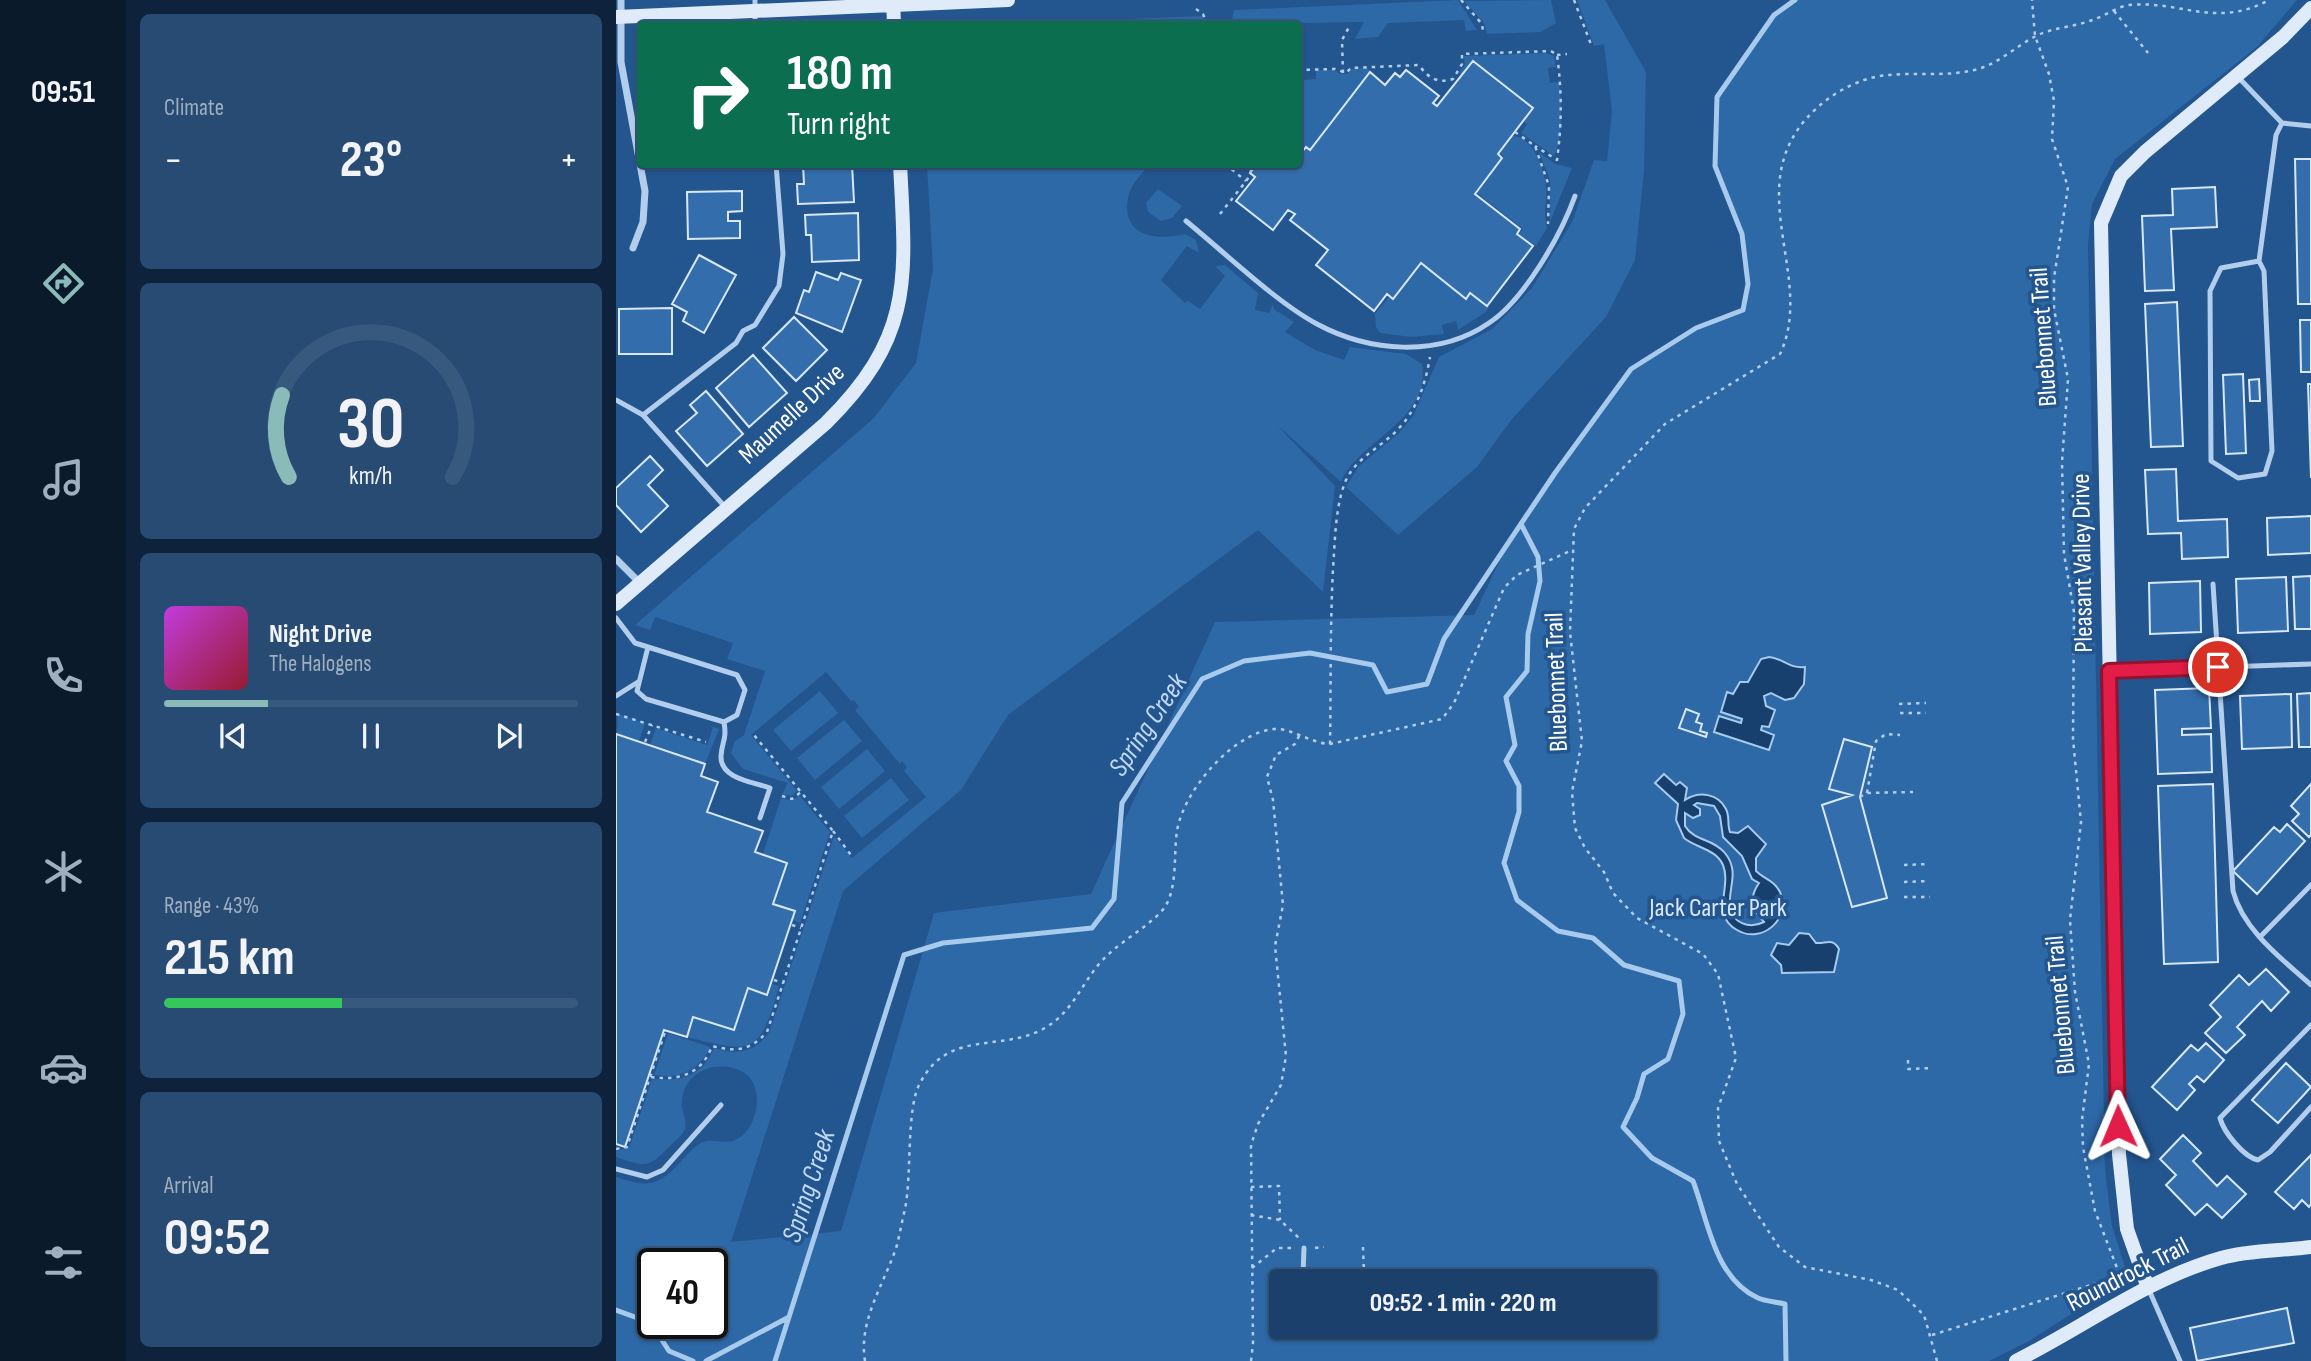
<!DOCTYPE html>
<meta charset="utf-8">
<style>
body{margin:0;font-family:"Sofia Sans Condensed",sans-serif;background:#274b73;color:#f1f3f6;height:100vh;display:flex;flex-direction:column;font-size:26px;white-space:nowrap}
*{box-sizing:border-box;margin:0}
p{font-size:23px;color:#9fafc1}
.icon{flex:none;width:38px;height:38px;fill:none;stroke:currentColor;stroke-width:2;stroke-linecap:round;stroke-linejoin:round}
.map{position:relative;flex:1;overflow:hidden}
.sheet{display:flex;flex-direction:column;gap:14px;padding:14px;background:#0e233b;width:490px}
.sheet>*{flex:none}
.guide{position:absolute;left:21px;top:21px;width:665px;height:147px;border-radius:7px;box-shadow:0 2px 5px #0004,0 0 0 2px #38597e;background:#0b6e4f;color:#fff;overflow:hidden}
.speed{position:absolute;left:21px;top:1248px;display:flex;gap:14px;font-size:35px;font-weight:700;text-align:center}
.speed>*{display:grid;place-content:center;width:91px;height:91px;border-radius:50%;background:#1a406b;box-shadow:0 2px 5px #0004,0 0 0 2px #38597e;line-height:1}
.speed .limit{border:4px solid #111;border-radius:10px;background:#fff;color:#111}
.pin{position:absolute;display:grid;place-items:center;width:60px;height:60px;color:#fff;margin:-30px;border:4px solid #fff;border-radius:50%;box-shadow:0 2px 7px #0007}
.me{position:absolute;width:77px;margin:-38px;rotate:359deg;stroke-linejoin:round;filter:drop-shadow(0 0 5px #0008)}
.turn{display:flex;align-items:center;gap:24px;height:147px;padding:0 35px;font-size:32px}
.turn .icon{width:91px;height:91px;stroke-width:2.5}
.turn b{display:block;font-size:49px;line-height:60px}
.big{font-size:52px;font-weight:700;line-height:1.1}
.sheet .card{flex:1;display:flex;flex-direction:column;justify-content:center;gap:10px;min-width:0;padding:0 24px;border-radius:10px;background:#274b73}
.sheet .dial{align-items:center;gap:0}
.dial svg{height:182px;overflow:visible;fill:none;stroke:#38597e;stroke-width:7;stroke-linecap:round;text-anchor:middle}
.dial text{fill:#f1f3f6;stroke:none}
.song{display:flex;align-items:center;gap:21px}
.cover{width:84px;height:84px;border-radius:10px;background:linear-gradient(135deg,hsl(290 70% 55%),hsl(350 70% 35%))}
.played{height:7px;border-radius:4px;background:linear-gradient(90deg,#8bbbb9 25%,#38597e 25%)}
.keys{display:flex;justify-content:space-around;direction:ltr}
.heat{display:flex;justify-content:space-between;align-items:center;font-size:38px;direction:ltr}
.charge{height:10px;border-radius:5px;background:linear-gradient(90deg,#34c759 43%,#38597e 0)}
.trip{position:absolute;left:653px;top:1269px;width:388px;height:70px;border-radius:7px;background:#1a406b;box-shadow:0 2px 5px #0004,0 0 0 2px #38597e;font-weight:700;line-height:70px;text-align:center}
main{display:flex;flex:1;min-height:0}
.tab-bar{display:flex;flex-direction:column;width:126px;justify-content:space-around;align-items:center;background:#0a1a2b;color:#9fafc1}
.tab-bar .icon{width:49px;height:49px}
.tab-bar .active{color:#8bbbb9}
.tab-bar b{font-size:32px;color:#f1f3f6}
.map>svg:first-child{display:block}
.green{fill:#2d68a7;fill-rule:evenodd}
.water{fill:#18406e;stroke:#a7caed;stroke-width:2;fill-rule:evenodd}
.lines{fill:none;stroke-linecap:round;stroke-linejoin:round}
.stream{stroke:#a7caed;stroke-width:5}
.building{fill:#336dac;stroke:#d8e8f9;stroke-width:2}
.path{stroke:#b3ceec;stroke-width:2.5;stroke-dasharray:3.5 5;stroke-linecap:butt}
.lane{stroke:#b3ceec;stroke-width:5}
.street{stroke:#b3ceec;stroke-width:7}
.secondary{stroke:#dfebf9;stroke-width:14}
.route-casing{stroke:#92132f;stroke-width:18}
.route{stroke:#e11d48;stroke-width:12}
.labels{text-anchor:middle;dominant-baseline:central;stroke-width:7;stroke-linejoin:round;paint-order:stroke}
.street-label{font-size:26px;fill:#fff;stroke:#23558f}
.park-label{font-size:26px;fill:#d8e8f9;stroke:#23558f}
.water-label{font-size:28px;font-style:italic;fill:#bfd8f3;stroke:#23558f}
</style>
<main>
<nav class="tab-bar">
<b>09:51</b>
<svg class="icon active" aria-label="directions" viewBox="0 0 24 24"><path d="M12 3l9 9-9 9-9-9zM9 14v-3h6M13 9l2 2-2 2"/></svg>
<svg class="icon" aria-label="music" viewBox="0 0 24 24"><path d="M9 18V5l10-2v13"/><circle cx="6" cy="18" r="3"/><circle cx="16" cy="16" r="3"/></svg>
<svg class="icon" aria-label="phone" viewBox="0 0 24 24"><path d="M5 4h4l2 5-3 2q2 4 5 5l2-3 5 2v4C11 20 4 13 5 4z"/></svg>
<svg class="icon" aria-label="climate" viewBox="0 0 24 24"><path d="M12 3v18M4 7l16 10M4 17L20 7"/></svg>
<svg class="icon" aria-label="car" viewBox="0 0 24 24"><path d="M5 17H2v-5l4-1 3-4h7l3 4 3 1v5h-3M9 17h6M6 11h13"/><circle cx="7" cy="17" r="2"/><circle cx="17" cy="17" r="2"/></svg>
<svg class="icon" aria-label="filters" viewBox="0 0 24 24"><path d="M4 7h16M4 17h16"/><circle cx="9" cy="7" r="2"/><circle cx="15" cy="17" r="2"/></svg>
</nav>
<section class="sheet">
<div class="card"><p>Climate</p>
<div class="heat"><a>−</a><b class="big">23°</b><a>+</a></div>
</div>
<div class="card dial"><svg viewBox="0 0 100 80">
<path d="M14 69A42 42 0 1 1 86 69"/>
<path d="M14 69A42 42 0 0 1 11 33" stroke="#8bbbb9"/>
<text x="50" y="56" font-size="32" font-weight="700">30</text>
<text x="50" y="72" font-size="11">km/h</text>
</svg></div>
<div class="card">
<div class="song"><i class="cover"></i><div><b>Night Drive</b><p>The Halogens</p></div></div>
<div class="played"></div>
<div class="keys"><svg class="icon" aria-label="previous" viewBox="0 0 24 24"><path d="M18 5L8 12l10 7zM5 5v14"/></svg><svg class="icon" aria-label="pause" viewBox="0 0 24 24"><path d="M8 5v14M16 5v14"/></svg><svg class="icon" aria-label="next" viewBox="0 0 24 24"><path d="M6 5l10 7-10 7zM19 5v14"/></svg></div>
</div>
<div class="card"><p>Range · 43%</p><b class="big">215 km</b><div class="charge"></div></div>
<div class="card"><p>Arrival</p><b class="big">09:52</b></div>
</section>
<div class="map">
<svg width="1695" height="1361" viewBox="0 0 1695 1361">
<rect width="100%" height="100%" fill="#23558f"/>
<path class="green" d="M842,0L861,30L850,31L848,20L772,23L762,37L739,39L748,22L615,24L618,10Z
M935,0L940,23L925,32L871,34L868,23L848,1Z
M961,0H989L1030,72L1028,171L1019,260L990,317L896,419L861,467L782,535L730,487L743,466L783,433L797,416L823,357L876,329L916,288L956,222L978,160L991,161L996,111L988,44L978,46Z
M1179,0H1681L1641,47L1499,159L1476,204L1472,245L1489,1170L1496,1226L1510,1270L1509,1280L1413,1341L1373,1361H0V1177C37,1189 43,1185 69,1157C74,1152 79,1146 85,1143C96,1137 109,1146 121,1139C143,1128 150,1083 125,1071C100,1059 66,1072 66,1103C65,1111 72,1121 69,1129C67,1135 60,1140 55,1145C32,1169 30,1167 0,1157V1151L13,1148L36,1079C64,1082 87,1076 98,1048C121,1055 138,1053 153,1033L218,836L236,858L310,797L288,771L291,767L286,761L284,764L239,710L243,707L238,700L235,701L210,672L135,735L181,791L176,796L166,794L172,783L127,769L115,753L119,741L128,735L149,671L111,659L117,643L39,617L34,630L19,625L258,418L300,363L317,269L311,165H533C526,174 514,185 512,198C505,237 541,241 569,234L580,240L583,253L571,246L545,280L569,303L572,301L584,309L609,276L599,266L609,265L642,293L639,310L653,313L657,304L658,309L678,322L669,332L699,350L728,360L734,347L790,354L806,364C816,420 743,440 725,482L661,425L719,486L707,592L642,530L392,715L345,790L227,891L115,1242L225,1231L318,913L475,894L599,622L858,615L891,545L1015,369L1080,328L1127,310L1132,284L1126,234L1099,166L1101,97L1158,15ZM37,1264H96V1323H37ZM665,1281H1029V1326H665Z
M587,16L589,24H392Z
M930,53L938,56L940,67L932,68L934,83L943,82C945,103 948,137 938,156L905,133L911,124L907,121L917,108L857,61L846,75L843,73L849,65L848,56Z
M752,68L754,72L694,150L683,142V71H686L687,80L700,79V70H719L724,74H731L736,69Z
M897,136C916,136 930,170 930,189C931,203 927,214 931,228L920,246L903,234L907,229L861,193L888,157L884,153Z
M923,152L939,164L956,168L934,222V180Z
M542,189L566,206L556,218L545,221L532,212L530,203Z
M805,263L850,298L854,293L873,307L870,312L842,330L840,321L826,325L828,334L795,337L764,333L760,327L759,314L774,296L776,299Z
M204,691L222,713L175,751L157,730Z
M2,714L29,723L23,741L1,734Z
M228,720L246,741L199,780L181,758Z
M97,727L103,729L89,764L34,745L40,728L91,745Z
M251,749L269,771L223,809L205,787Z
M275,778L293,800L246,838L228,816Z
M183,795L214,832L184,923L177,920L178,911L157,904L171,863L147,854L165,798L176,801Z
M156,984L163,986C144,1055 137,1054 71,1037L77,1017L118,1030L132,988L152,995Z
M52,1033L94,1047C84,1071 63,1079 38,1075Z"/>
<path class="water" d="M1153,657C1167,658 1173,669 1189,667L1188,684L1178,698L1169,700L1155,693L1148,696L1150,706L1159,710L1153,727L1146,726L1145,730L1158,735L1153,750L1098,732L1103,716L1125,723L1126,719L1105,712L1111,692L1117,694L1124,682H1132L1145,659Z
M1048,774L1060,785L1064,782L1071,788L1069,800C1083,791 1102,793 1110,809C1114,817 1111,825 1114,832L1122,833L1132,826L1150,844L1140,858V871C1148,879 1158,880 1164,892C1176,918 1146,945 1121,930C1094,915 1116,887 1107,865C1100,849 1080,848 1068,838L1060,820L1062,804L1039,783ZM1081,803L1098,806L1104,816L1107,837L1126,856L1136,879L1143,883C1132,899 1136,909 1148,922C1134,929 1116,924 1114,906C1112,887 1124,872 1109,853C1098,839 1078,841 1069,826V813L1077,818L1084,815V809L1078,805Z
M1183,933L1193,934L1200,943C1210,944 1216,937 1223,949L1218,972L1166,973L1165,965L1155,955L1161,943L1173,945Z"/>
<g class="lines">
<path class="stream" d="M905,524L922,557L924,581L912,634L911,671L890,697L899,745L890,761L903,786V812L888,863L901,900L942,931L977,938L1008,965L1063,981L1067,1014L1052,1059L1028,1074L1021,1098L1007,1127L1036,1158L1077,1181C1092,1220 1098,1278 1142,1298C1149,1301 1160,1302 1169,1304L1170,1361
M0,1310L35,1323L53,1351L77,1361
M90,1361L173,1317
M159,1361L288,955L327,943L476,928L498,899L506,803L586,679L628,661L694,653L757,665L771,692L811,684L828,639L939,473L1015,369L1080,328L1127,310L1132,284L1126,234L1099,166L1101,97L1158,15L1179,0"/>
</g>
<path class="building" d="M857,61L917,108L882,154L886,158L859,194L904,229L901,234L917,246L871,306L854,293L850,299L805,263L777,299L771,294L758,311L700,265L712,250L674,220L679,214L672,210L657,230L620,201L639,177L634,173L641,164H682V157L690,147L694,150L754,72L769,85L779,73L784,77L790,70L823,96L817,103L821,106Z
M1679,159H1695V304H1682Z
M187,164H236L238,202L182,204L181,184H188Z
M1599,187L1601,227L1555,229L1558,290L1529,291L1526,216L1557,215L1556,189Z
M126,191V211L112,212V221H124V238L72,239L71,192Z
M242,213L243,260L196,262L195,235H190L189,215Z
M83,255L120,275L88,333L67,321L71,312L56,304Z
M200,272L222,280L225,273L245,280L226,332L180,313L188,290L193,292Z
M1561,302L1567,446L1535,447L1529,304Z
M56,308V354H3V309Z
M178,317L211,350L180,381L147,348Z
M1684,320H1695V372H1685Z
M137,355L171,393L133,427L100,388Z
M1627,374L1630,453L1610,454L1607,375Z
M1643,379L1644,401H1634L1633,380Z
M1692,384H1695V478Z
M90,391L127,434L91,466L60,431L81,413L74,405Z
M34,456L47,470L32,485L52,506L25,532L0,505V488Z
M1560,469L1562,521L1611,519L1612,557L1566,559L1565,533L1532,534L1529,470Z
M1695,516V553L1652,555L1651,518Z
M1695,576V629H1679L1677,577Z
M1670,577L1672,631L1622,633L1620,579Z
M1584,581L1585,632L1534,634L1533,583Z
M1593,688L1595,728L1566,729V735L1595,734L1596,772L1542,774L1539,690Z
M1695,693V747H1683L1681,694Z
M1675,694L1676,747L1626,749L1624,696Z
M1070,709L1083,714L1080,722L1086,724L1084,731L1091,733L1090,737L1063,728Z
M0,734L89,764L85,776L102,782L91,812L147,831L139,852L171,863L157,904L179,911L151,995L132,988L118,1030L77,1017L71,1037L48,1030L9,1147L0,1144Z
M1228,739L1256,747L1244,797L1271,898L1236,907L1206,805L1236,795L1213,789Z
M1597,784L1602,962L1548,964L1542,786Z
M1695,784V835L1693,837L1676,821L1683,814L1675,806Z
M1671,824L1689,841L1641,894L1617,871L1658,827L1664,832Z
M1650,969L1673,992L1655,1011L1646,1001L1621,1027L1629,1035L1610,1053L1589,1033L1605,1017L1594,1005L1623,975L1633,985Z
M1590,1043L1608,1060L1588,1082L1581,1076L1573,1084L1579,1090L1561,1110L1536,1087L1575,1045L1582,1051Z
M1670,1063L1695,1087L1662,1123L1636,1100Z
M1567,1135L1585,1153L1577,1161L1601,1186L1611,1176L1630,1194L1606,1218L1591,1204L1579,1215L1550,1185L1560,1175L1544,1159Z
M1695,1155V1204L1693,1207L1686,1200L1678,1209L1659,1192Z
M1671,1308L1678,1343L1581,1361L1574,1328Z"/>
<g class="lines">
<path class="path" d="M845,0L866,24L867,31
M958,0L976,47
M580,9L587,14L591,24
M1498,11L1532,53
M941,55L951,54
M682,70L719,69L730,73L735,68L803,65C812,78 822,84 837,79L846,64V54L935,51L941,55C946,91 946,123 941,160L919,146
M727,73L726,40L733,27
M899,132L919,146L933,186L932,224
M682,150L687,151
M609,164L630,181
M604,214L631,180L638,164
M1283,704L1310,703
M1284,713H1310
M0,714L90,742
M29,742L36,725
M714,744C715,686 714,627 717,569C719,542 719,511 728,485C736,462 758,451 775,436C799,415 809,387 814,357
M1251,793L1260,741L1270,734L1284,735
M166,796L176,799L185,792
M1244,797L1251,793L1297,792
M217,831L235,855
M1288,865L1313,864
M1288,882L1313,881
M1288,897H1314
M176,925L185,928
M158,980L167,983
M1292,1060V1069L1317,1068
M35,1077C63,1081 86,1074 96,1046C120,1052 134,1051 151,1032L217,831L138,735
M0,1149L11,1147L49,1032
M635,1187L663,1186L664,1220
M635,1215L664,1220L683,1238
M747,1247L748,1274
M699,1248L708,1247
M636,1268L661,1248H678
M1316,1335L1497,1278L1503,1273L1479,1211L1467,1147L1466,1120L1473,1064L1459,992L1454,920L1465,822L1457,739L1458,612L1448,554L1446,462L1452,379L1438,309V278L1452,187L1436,139L1438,101L1433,74L1419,36L1416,0
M249,1361C242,1320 269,1283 281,1245C284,1233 286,1221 289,1209C296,1175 290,1108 304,1083C333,1028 385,1053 429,1028C456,1012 464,987 483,964C501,943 525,932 544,913C563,894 557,856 561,831C567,792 616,733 658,729C676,728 694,743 714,744L826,719L838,703L888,588L901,575L956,550
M635,1361L637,1343L635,1145L642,1124L665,1085L670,1056L659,946L667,905L657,800L651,777L660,755L679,744L683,736
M1321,1361L1308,1315L1282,1290L1255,1280L1189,1267L1163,1247L1121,1184L1103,1141L1102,1108L1120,1058L1102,974L1087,954L1021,918L997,893L988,872L969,848L959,828L956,792L966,741L954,632L958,529L969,508L1049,424L1164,354C1196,287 1140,208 1175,141C1192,107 1234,78 1272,75C1303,72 1338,78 1368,67C1386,60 1401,46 1418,37C1436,27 1460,27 1479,19C1490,15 1501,7 1513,5C1564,0 1600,29 1653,0"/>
<path class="lane" d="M139,0V24
M1622,77L1666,123L1695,126
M570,221C608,252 660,302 701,324C753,352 822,358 873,323C908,300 945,235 959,196
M1643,261L1648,271L1656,451L1649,474L1622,478L1595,461L1594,291L1605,268Z
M1643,261L1660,135L1666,123
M0,400L27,415
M110,508L27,415L120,343L127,331L139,325L163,286L167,254L160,164
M1597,584L1617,891C1627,930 1666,959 1695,985
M0,618L19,643L32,647L121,675L129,690L121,715L108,722L30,699L21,691L32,647
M1495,671L1695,664
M0,696L22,682
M108,722C111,740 106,741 105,756C104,779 138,782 154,788L144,818
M1644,937L1695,885
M1695,1025L1604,1118C1608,1133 1628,1157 1642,1160L1654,1152L1695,1107
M0,1169L31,1177L47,1170L105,1105
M687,1275L688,1248
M1533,1290L1564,1361"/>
<path class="street" d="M5,0V62L29,191L27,222L17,248
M0,559L24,583"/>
<path class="secondary" d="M277,0L278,24
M0,17L392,0
M0,604L210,423C298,336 290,279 284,164
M1532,1288L1511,1229L1503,1154L1485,223L1505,176L1529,152L1667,37L1695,8
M1400,1361C1468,1327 1531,1279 1605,1258C1633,1250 1666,1251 1695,1247"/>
</g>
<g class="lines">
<g class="route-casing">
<path id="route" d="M1502,1126L1493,671L1602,667"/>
</g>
<use href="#route" class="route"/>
</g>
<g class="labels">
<g class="street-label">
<text transform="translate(1428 337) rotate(-94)">Bluebonnet Trail</text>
<text transform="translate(176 414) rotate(-43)">Maumelle Drive</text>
<text transform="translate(1467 563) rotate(-91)">Pleasant Valley Drive</text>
<text transform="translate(941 682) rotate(-92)">Bluebonnet Trail</text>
<text transform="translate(1445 1005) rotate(-95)">Bluebonnet Trail</text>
<text transform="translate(1512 1275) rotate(-27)">Roundrock Trail</text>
</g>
<g class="park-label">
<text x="1102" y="908">Jack Carter Park</text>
</g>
<g class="water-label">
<text transform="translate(532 725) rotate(-56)">Spring Creek</text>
<text transform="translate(193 1186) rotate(-72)">Spring Creek</text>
</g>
</g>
</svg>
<div class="speed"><div class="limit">40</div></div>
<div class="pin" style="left:1602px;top:667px;background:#d93025"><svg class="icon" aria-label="arrive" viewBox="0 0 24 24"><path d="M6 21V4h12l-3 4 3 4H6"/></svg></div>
<svg class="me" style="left:1502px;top:1126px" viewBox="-20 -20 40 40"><path d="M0-17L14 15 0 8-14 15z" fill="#e11d48" stroke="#fff" stroke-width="4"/></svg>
<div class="trip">09:52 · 1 min · 220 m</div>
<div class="guide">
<div class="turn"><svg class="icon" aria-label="right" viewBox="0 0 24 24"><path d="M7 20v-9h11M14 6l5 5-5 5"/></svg><div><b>180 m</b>Turn right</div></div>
</div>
</div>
</main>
